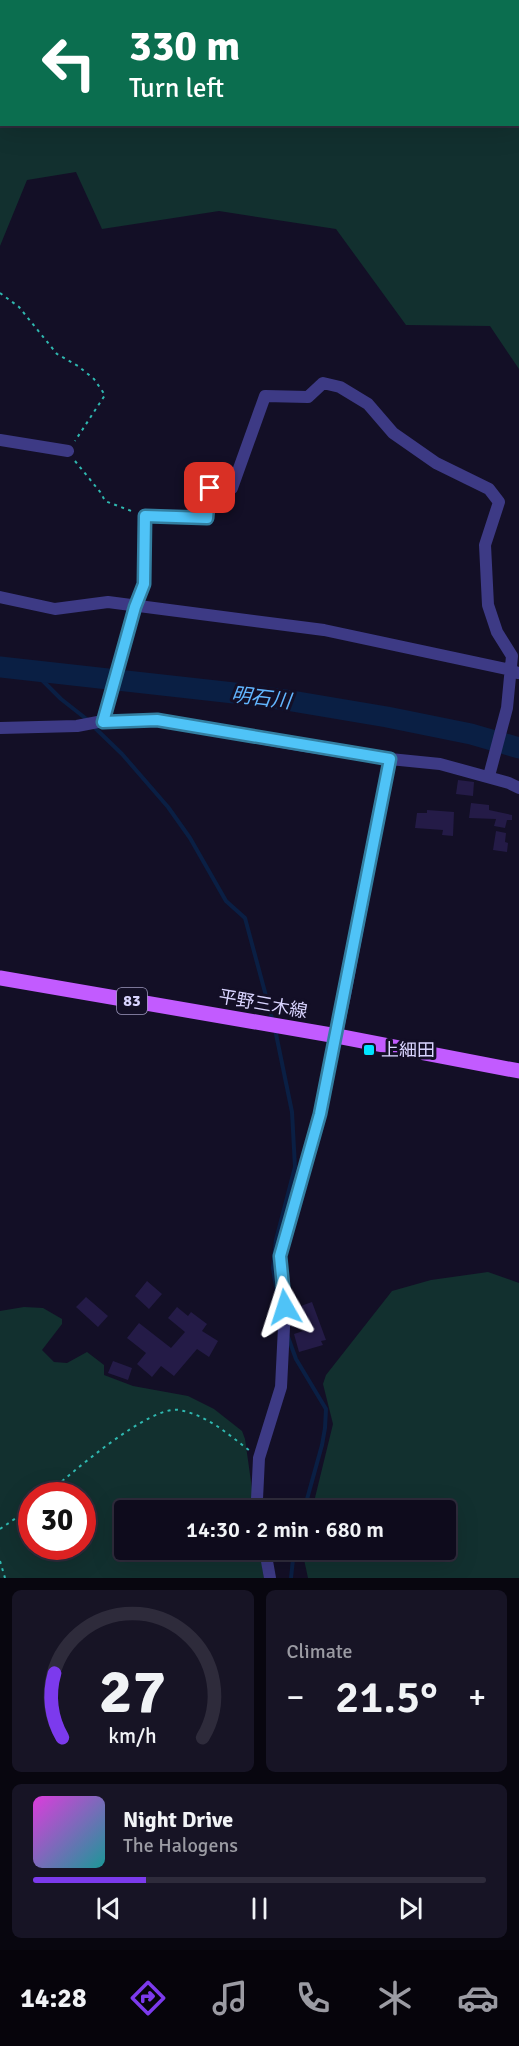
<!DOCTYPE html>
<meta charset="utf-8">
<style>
body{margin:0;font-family:Signika,"Noto Sans JP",sans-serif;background:#171425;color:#f1f3f6;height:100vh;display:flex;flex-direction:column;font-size:22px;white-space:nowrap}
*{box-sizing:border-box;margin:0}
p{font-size:20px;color:#9b9ba3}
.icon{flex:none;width:33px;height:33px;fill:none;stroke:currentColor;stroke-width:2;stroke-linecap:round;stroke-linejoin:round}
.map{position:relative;height:1578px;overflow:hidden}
.sheet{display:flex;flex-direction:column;gap:12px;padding:12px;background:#08060f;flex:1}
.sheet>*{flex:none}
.hud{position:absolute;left:0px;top:0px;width:519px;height:126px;box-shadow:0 6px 24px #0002,0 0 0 2px #2e2b3b;background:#0b6e4f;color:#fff;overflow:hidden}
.speed{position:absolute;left:18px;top:1482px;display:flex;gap:12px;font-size:30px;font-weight:700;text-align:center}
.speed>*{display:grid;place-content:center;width:78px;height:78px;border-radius:50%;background:#0e0b1c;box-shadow:0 6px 24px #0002,0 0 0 2px #2e2b3b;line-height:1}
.speed .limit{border:9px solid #d22;background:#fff;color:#111}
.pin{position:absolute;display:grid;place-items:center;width:51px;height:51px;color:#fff;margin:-26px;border-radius:12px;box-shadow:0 3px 9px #0006}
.me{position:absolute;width:66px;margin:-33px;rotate:354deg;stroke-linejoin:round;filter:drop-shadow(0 0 4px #0008)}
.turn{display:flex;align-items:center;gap:21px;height:126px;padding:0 30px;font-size:27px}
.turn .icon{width:78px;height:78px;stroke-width:2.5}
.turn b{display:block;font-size:42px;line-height:51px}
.big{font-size:45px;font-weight:600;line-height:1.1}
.sheet .tile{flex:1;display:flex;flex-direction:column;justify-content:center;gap:9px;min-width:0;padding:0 21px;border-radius:9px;background:#171425}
.sheet .dial{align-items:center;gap:0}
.dial svg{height:156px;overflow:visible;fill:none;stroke:#2e2b3b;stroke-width:7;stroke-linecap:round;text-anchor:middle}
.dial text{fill:#f1f3f6;stroke:none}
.song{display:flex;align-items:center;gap:18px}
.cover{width:72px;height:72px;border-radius:9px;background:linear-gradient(135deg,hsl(300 70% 55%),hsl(180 70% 35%))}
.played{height:6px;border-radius:3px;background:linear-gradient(90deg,#7c3aed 25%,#2e2b3b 25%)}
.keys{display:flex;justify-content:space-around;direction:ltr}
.heat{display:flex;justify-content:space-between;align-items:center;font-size:33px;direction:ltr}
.sheet .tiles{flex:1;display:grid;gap:12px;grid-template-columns:1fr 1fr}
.tile:last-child{grid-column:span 2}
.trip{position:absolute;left:114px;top:1500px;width:342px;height:60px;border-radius:6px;background:#0e0b1c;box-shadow:0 6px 24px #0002,0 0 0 2px #2e2b3b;font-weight:600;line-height:60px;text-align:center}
.dock{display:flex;height:96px;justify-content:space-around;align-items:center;background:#06040b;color:#9b9ba3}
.dock .icon{width:42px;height:42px}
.dock .selected{color:#7c3aed}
.dock b{font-size:27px;color:#f1f3f6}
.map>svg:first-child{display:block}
.green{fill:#12302f;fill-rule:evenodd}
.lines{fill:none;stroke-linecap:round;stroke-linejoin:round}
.stream{stroke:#0a1f44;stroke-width:4}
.river{stroke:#0a1f44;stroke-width:21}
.building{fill:#241b47}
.path{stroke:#2fb8b0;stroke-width:2;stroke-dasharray:3 4.5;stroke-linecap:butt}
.street{stroke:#3d3a85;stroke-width:12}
.primary{stroke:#c25bff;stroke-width:15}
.route-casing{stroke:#337fa1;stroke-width:15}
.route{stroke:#4fc3f7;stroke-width:10}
.poi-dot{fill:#00e5ff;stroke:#130f26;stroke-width:2}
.labels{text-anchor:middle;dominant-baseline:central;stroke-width:6;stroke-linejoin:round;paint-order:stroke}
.shield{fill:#130f26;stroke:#9e99be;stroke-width:1.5}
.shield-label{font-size:16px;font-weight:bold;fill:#d9d4ff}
.street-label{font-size:18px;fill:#d9d4ff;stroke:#130f26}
.poi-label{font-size:18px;fill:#d9d4ff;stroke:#130f26;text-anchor:start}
.water-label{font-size:20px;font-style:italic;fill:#62b6ff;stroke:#130f26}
</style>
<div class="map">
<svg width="519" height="1578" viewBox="0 0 519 1578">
<rect width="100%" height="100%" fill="#130f26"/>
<path class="green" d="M0,0H519V369L490,326L406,325L336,229L219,211L102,229L76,172L27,180L0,246ZM2,2H518V124H2Z
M488,1272L519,1283V1578H308L302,1550H446V1510H312L333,1424L323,1384L326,1375L392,1291L431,1280Z
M24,1307L43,1308L62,1319V1324L42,1350L54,1362L67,1363L87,1352L104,1365V1375L133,1386L188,1396L214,1409L242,1431L245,1439L255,1510H124V1550H260L264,1578H0V1311ZM32,1496H82V1546H32Z"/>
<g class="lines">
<path class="stream" d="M33,671L61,699L89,721
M94,727L122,754L168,807L190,838L226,901L245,918L273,1022
M275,1029L292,1112L295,1167L276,1240L273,1268L280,1313
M288,1337L296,1359L326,1409L325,1428L322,1445L304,1510
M291,1578L294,1550"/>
<path class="river" d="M0,667L234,693L286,700L387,717L471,734L519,748"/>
</g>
<path class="building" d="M458,780L474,782L473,796L456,794Z
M471,803L489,805V810L512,815V820H507L505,828L494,826L496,819L469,818Z
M427,810L454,812L453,836L442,835L443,830L415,828L417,813H427Z
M496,831L506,833L505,842L508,843L507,852L493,850Z
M147,1281L162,1294L149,1309L135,1296Z
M86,1297L108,1316L98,1327L76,1307Z
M312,1302L326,1340L321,1341L323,1345L299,1352L294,1334L306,1330L298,1307Z
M177,1307L188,1316L191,1312L207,1324L202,1331L218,1341L209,1357L197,1349L174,1376L161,1366L152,1377L137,1364L146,1353L127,1338L139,1323L171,1348L185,1332L168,1318Z
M113,1361L132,1368L128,1380L108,1373Z"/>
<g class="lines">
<path class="path" d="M0,293L19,307L57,354L78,366L94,379L105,395L75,441
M75,461L101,493L105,501L134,512
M45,1496C69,1475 149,1405 179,1410C207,1415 228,1434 250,1451
M0,1529L32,1507
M0,1561L5,1578"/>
<path class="street" d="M0,440L68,451
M0,597L55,609L108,602L324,630L511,670L518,673
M103,721L135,607L144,584L145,516L207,518L210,488H232L265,396L308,397L323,383L340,387L368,404L393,433L436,463L489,489L499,502L485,545L488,605L497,632L512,656L507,708L489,776
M0,728L77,726L103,721L157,720L305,746L390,759L440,764L509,783L519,788
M259,1510L257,1499L259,1458L281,1387L285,1307L280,1256L320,1114L345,995L390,759
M265,1550L270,1578"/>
<path class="primary" d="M0,978L337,1036L519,1071"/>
</g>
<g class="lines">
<g class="route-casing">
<path id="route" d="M210,488L207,518L145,516L144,584L135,607L103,722L157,720L390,759L320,1114L280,1256L285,1307"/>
</g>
<use href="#route" class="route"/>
</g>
<rect class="poi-dot" x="363" y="1044" width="12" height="12" rx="3"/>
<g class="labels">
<rect class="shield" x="117" y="988" width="30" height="26" rx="4.5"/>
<g class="shield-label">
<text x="132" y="1001">83</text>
</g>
<g class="street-label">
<text transform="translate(263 1004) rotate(10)">平野三木線</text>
</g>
<g class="poi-label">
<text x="381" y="1050">上細田</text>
</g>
<g class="water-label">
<text transform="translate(261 698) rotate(7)">明石川</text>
</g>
</g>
</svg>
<div class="speed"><div class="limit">30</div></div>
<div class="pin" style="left:210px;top:488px;background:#d93025"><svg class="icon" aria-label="arrive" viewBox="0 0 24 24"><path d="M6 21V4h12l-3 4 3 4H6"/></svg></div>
<svg class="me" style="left:285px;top:1307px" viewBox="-20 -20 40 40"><path d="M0-17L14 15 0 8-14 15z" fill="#4fc3f7" stroke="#fff" stroke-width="4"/></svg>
<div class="trip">14:30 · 2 min · 680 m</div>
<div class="hud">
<div class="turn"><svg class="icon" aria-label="left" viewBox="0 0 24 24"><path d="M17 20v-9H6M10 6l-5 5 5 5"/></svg><div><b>330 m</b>Turn left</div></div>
</div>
</div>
<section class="sheet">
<div class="tiles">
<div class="tile dial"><svg viewBox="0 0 100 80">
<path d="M14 69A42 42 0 1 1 86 69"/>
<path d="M14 69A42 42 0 0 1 10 36" stroke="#7c3aed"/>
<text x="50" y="56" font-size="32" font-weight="700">27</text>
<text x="50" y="72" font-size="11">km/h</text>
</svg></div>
<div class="tile"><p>Climate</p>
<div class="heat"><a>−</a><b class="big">21.5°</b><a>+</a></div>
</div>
<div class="tile">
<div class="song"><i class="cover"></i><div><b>Night Drive</b><p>The Halogens</p></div></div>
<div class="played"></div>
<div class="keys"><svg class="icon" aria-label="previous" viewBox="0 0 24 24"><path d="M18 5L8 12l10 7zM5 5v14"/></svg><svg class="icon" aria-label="pause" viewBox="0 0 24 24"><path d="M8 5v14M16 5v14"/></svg><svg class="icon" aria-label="next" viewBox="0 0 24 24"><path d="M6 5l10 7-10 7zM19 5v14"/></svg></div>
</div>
</div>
</section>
<nav class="dock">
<b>14:28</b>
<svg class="icon selected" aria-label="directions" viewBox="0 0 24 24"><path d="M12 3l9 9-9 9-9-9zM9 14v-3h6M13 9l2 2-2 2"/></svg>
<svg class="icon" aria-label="music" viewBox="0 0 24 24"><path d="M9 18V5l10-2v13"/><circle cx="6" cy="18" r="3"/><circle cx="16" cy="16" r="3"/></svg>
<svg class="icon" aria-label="phone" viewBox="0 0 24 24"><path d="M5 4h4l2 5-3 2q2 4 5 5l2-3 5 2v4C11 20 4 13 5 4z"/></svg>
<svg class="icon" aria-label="climate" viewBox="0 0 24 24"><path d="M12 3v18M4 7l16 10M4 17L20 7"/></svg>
<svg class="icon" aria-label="car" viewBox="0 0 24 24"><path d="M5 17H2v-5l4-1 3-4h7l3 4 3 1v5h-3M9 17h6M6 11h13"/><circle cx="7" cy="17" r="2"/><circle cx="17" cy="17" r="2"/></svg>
</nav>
